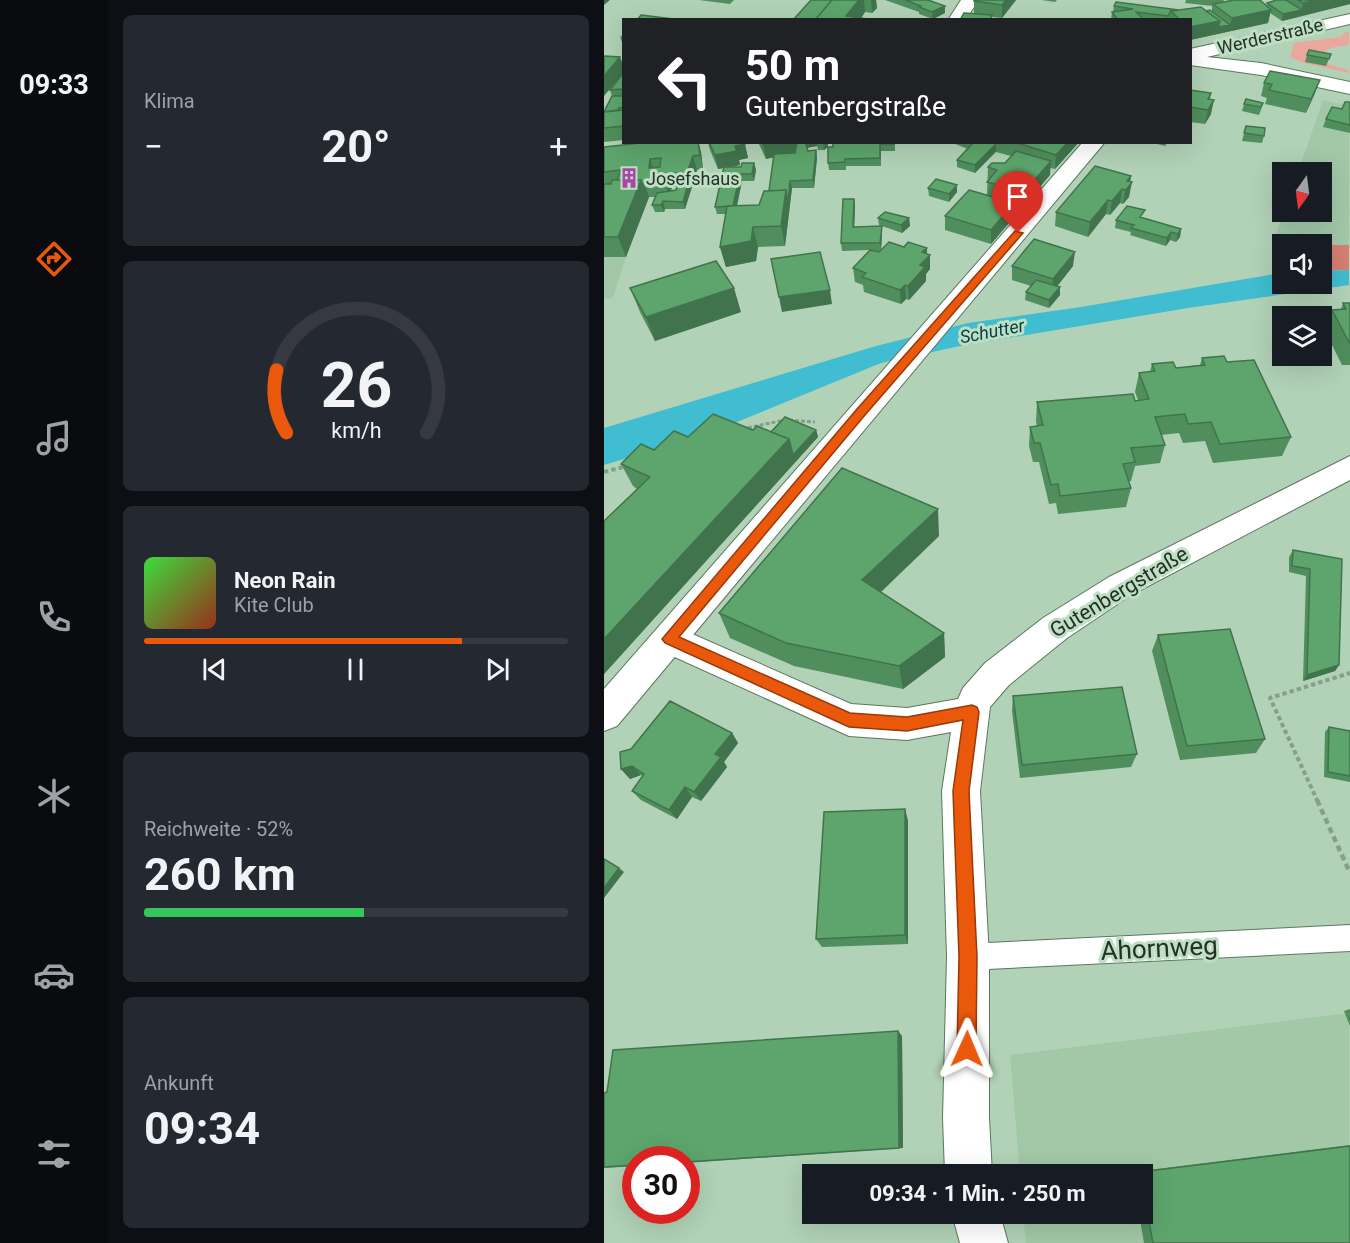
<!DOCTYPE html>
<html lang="de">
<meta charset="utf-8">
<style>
body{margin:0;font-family:Roboto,sans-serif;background:#242831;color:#f1f3f6;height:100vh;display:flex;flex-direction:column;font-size:22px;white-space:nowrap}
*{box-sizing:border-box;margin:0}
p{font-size:20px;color:#9ea1a6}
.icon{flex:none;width:33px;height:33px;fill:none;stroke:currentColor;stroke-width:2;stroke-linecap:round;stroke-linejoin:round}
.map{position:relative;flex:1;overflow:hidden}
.panel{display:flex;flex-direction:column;gap:15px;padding:15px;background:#0d0f14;width:496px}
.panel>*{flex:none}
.guide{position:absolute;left:18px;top:18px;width:570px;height:126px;border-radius:0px;box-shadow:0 6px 24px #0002;background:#202124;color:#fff;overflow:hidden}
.needle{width:39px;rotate:194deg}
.tools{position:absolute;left:668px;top:162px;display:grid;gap:12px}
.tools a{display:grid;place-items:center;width:60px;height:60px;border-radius:0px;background:#171b24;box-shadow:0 6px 24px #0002;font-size:30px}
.speed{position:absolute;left:18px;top:1146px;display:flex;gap:12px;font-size:30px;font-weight:700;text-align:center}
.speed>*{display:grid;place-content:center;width:78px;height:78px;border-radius:50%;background:#171b24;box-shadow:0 6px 24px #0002;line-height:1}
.speed .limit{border:9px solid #d22;background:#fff;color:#111}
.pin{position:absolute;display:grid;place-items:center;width:51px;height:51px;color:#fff;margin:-62px -26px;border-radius:50% 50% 50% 0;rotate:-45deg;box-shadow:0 0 6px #0007}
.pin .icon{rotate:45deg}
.me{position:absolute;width:66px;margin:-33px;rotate:1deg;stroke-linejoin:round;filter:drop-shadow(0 0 4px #0008)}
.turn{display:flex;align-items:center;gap:21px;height:126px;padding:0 24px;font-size:27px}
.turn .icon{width:78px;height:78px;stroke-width:2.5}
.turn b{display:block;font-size:42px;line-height:51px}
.big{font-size:45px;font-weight:700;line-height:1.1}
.panel .widget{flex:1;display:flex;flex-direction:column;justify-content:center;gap:9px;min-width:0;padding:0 21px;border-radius:9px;background:#242831}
.panel .dial{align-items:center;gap:0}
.dial svg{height:156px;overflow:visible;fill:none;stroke:#363941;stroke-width:7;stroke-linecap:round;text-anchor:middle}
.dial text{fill:#f1f3f6;stroke:none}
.song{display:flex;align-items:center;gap:18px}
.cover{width:72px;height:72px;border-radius:9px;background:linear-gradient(135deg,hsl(120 70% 55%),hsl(10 70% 35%))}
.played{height:6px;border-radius:3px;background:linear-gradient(90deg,#ea580c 75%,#363941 75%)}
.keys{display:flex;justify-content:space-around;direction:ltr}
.heat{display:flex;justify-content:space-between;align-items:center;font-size:33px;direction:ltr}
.charge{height:9px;border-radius:4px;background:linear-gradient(90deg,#34c759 52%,#363941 0)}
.trip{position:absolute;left:198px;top:1164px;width:351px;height:60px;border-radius:0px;background:#171b24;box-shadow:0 6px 24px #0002;font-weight:700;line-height:60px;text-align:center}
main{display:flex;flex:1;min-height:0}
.dock{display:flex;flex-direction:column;width:108px;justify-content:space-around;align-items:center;background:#090b0e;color:#9ea1a6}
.dock .icon{width:42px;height:42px}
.dock .active{color:#ea580c}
.dock b{font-size:27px;color:#f1f3f6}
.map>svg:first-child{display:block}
.built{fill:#a2c8a8}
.green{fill:#eaa89d}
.forest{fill:#d67f72}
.water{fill:#40bdd0}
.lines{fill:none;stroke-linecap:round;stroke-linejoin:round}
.service-casing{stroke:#5a785f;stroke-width:2}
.minor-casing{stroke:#5a785f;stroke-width:2}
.tertiary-casing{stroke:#5a785f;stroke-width:2}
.path-far2{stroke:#85a08a;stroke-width:3;stroke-dasharray:4 2;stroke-linecap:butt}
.path-far1{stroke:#85a08a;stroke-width:4;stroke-dasharray:4.5 3;stroke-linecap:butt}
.path{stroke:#85a08a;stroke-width:4.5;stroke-dasharray:6 4;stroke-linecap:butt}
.service{fill:#fff;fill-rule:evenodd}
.minor{fill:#fff;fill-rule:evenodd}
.tertiary{fill:#fff;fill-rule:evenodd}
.wall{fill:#508e5d;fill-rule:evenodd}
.shaded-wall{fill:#41744c}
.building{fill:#5da56c;stroke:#41744c;stroke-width:1.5;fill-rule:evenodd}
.route{fill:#ea580c;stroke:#983908;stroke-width:1.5}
.labels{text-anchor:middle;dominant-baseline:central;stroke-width:6;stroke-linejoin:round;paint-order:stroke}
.far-street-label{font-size:18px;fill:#253127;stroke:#bedfc3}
.far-poi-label{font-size:18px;fill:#253127;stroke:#bedfc3;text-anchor:start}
.far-water-label{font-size:18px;font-style:italic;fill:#043f47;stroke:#bedfc3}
.street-label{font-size:21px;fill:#253127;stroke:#bedfc3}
.near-street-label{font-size:26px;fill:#253127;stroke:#bedfc3}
</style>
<main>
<nav class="dock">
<b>09:33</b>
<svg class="icon active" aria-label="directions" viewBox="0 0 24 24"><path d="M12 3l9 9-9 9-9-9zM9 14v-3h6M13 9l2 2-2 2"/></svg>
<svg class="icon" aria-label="music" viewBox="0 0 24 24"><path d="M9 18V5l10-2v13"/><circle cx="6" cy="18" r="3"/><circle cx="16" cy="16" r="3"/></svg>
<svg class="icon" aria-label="phone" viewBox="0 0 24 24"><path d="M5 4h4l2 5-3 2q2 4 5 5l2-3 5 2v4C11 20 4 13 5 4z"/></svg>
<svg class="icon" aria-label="climate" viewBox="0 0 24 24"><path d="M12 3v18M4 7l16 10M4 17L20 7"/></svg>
<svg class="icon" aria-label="car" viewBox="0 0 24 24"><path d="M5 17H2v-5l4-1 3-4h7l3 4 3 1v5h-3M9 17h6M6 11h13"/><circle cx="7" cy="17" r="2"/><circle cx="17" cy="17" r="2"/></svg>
<svg class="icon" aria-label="filters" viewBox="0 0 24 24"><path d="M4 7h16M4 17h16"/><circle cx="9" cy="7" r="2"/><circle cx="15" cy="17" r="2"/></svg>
</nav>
<section class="panel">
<div class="widget"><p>Klima</p>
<div class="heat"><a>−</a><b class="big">20°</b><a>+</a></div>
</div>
<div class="widget dial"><svg viewBox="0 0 100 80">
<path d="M14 69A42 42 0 1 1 86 69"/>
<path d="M14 69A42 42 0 0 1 9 37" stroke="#ea580c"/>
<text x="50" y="56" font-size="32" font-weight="700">26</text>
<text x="50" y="72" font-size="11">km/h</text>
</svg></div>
<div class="widget">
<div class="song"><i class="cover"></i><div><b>Neon Rain</b><p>Kite Club</p></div></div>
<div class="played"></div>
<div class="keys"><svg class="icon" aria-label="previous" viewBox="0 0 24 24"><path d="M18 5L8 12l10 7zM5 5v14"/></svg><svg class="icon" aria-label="pause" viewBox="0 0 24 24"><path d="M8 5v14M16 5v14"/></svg><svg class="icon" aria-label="next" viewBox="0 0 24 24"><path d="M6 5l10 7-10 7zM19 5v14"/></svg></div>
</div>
<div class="widget"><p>Reichweite · 52%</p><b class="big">260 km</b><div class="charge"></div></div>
<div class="widget"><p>Ankunft</p><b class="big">09:34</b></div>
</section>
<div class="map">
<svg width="746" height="1243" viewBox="0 0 746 1243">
<rect width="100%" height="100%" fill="#b1d2b6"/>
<path class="built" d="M719,100L745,106V245H668L680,212H717V172H694Z
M0,209L22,257L9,298L0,299Z
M745,1013V1243H422L419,1214H538V1174H416L406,1055Z"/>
<path class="green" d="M742,32H745V45L726,48L714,57L726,65L745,70V73L700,63L686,57L690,43L736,37Z"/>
<path class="forest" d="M717,245H745V270L717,271Z"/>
<path class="water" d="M745,270V285L584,308L356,346L277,363L106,433L0,465V428L272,346L364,323L477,307L677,273L678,284H717V271Z"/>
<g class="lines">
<g class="service-casing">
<path id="service" d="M746,925V951L364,970L355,966L351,957L355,948L364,944Z"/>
</g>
<g class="minor-casing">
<path id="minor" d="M357,0H375L361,20H344Z
M746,456V480L527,595L463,638L405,685L386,707L376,791L385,957V1118L388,1174H341L339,1118L343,957L338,791L347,732L303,740L245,736L53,649L48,639L53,629L65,625L77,629L247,704L303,708L354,699L359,688L381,663L439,618L505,577Z
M348,1214H396L404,1243H356Z"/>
</g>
<g class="tertiary-casing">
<path id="tertiary" d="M746,14V24L603,57L657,63L746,82V94L657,75L586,65V49Z
M479,142H501L13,726L0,731V689Z"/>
</g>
<path class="path-far2" d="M138,429L181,420L211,422"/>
<path class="path-far1" d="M0,472L23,466
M714,802L666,698L746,673"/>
<path class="path" d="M713,800L746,873"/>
<use href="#service" class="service"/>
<use href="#minor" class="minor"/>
<use href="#tertiary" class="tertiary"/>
</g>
<path class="wall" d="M95,0H130L126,4Z
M207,0H272L273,8L268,13L261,12L257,18L189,20Z
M281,0H324L341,13L329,19L315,14V12Z
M412,0L398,18L388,17V20L370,14V1Z
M438,0H453L451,2Z
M582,0H620L619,2L662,6L663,3L669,2L670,0H746V4L678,21L666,13L664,23L586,40V20L507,19L508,12H509L510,6L575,10L608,11V6L581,3Z
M20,34V47L16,37Z
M727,54L722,66L701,62L703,55Z
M20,72V140L0,142V111L8,96L6,90Z
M660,83L711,93L702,113L661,104L663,98L657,96Z
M586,90L607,93L606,99L607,114L601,124L586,122Z
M746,102V133L719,127L722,119L738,109Z
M659,103L657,110L655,115L638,111L640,104Z
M642,126L660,136L658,143L638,141Z
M46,142H94L97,152L99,169L93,170L81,209H61L60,212H51L48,205L51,197H45L22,257H0V147ZM68,187H73L72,190L67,191Z
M104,142H140L144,158L135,160L136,165L127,167H137L150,163L152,170L150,181H138L133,206L155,205L165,191L170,157L162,159L154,142H291V151H277V166H242V170H225L224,163V147L220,150H214L213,146L203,148L204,151L212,150L213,158L210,188H188L181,246L154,247L152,261L122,267L116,247L122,214H113L111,207L119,168L114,169L106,150ZM228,143L229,147H224V144Z
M346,142H475L451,169L446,168V175L419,206L410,204V217L387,244L341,230V216L383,195L384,167L401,163L407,156L392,152L371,173L353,167V160L364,149Z
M545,142H564L561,146Z
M527,176L525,197L519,204L516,203L506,215L502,214L484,237L451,226L452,212Z
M324,188L353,192L345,202L325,196Z
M250,199L251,206L250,227L278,234L277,250L300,247L323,248V254L326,255V269L322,274V281L305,300L302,299L297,304L260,292L259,285L251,282L249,268L266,250L238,251L237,243Z
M274,218H305L306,226L298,233L275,225Z
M539,218L577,229L576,237L572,242L566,240L562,246L526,235L527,232L511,228L512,220Z
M408,266H469L453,286L456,295L445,308L421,300L422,292L427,286L408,280Z
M26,288L137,312L51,341L36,312Z
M739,303H746V365H738L720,329L728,310L737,309Z
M598,358L623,362L687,437L678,456L609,463L601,441L579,443L575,433L557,435L561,445L556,463L531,466L527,481H524L527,488L522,507L454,514L452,503L445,504L435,462H429L425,446L426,427L433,426L432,422L433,402L534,400L531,392L535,373L546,372L548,364L572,368L596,365Z
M149,430L167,432L212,430L214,437L0,674V521L33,489L29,486L17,464L84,437Z
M335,536L277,592L340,633L341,657L299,689L190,666L126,638L115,613Z
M689,550L738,559L735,665L731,671L699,681L702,576L685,572V557Z
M554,635L661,739L652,753L576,760L548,651Z
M409,696L533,754L527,767L416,778L408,711Z
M725,727L746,731V782L720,777L721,732Z
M128,733L134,743L120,762L123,767L97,801L88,797L73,819L37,800L28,791L39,777L37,775L26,779L17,769Z
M301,809L304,821V944L218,947L212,939Z
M746,1009V1026L740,1011Z
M294,1031L298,1036L299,1148L82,1163V1160H32V1166L0,1168V1093Z
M746,1145V1243H540L535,1214H538V1174H528V1172Z"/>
<path class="shaded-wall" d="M0,0H6L0,5Z
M255,0H260L261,12L256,20L242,16Z
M267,0H272L273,8L268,13Z
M402,0H412L398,18V5Z
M712,0H746V4L678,21L679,14L698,10L699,3Z
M341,6V13L329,19L328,12Z
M667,10L664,23L586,40V27L616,21L626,25L628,18Z
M16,57L20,67V72L0,96V76Z
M716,80L711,93L702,113L707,99Z
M610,100L607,114L601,124L604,110Z
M94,142L97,152L99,169L96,155Z
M169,142H212L213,146L195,149V151L162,159L159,145Z
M219,142H227L228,143L224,144V147L220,150Z
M464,142H475L451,169L452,155Z
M141,144L144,158L135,160L136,165L114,169L111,155L131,146Z
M392,144V151L371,173V165Z
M212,150L213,158L210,188L209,180Z
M89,156L93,170L88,187L83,173Z
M46,159L51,173L45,168Z
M447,161L446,175L419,206L420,192Z
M150,163L152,170L150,181L148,174Z
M64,173L68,187L65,196L61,182Z
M136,174L138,181L131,214L129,207Z
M527,176L525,185L528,182L525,197L519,204L523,181Z
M37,180L40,183L45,197L22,257L14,237Z
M85,180L88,187L81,209L79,202Z
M186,181L188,188L181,246L177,226L182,190Z
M353,185V192L345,202V194Z
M518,189L516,203L506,215L508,201Z
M250,199L251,206L250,234L249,227Z
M504,200L502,214L484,237L486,222Z
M59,201L61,209L60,212L57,205Z
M410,203V217L387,244V230Z
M305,218L306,226L298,233L297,225Z
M278,226V234L277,250L276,243Z
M149,227L154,247L152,261L122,267L116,247Z
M577,229L576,237L572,242L574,234Z
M567,232L566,240L562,246L563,238Z
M323,248V258L326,255V269L322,274V281L305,300L304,286L316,265L318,252Z
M471,252L469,266L448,293L449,279Z
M301,285L302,299L297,304L296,290Z
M456,287V295L445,308V300Z
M130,288L137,312L51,341L42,317Z
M226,290L228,304L178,312L175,297Z
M212,430L214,437L0,674V639L185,439Z
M334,509L335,536L263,605L258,580Z
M340,633L341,657L299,689L295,666Z
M735,665L731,671L699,681L703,675Z
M128,733L134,743L120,762L123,767L97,801L90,792L111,754Z
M28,766L37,775L26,779L17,769Z
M81,787L88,797L73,819L65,810Z
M301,809L304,821V944L301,935Z
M15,868L20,872L0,898V888Z
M294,1031L298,1036L299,1148H295Z"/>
<path class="building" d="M207,0H228L211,20H189Z
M228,0H255L242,16L264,19L263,20H211Z
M301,0H324L341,6L328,12L315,7L317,6Z
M370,0H402L398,5L370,1Z
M630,0H656L667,10L628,18L609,4Z
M670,0H682L698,10L679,14L663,3L670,1Z
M694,0H712L699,3Z
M512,2L575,10L567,11L564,16L532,12L539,19L514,20L508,12L529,9L510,6Z
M597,7L616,21L586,27V20H576L567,11Z
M606,10L626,25L614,27L616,21L602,11Z
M360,13L388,15L386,20H356Z
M37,15L78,20H33Z
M705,50L727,54L725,59L703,55Z
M0,56L16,57L0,76Z
M666,71L716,80L707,99L665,90L668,84L660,83Z
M20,72V89L6,90Z
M586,90L607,93L604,99L610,100L604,110L586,107Z
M8,96H20V107L15,108L14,110L0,112Z
M642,99L659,103L657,107L640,104Z
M741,102H746V125L722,119L728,107L738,109Z
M20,110V126L0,128V112Z
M642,126L661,128L660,136L640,133Z
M46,142H94L96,155L89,156L83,173H64L61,182L40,183L39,186L37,180H13L17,170L0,172V147ZM57,158L56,167L45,168L46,159Z
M105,142H140L141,144L131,146L133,151L111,155Z
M158,142H169L159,145Z
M193,142H201L204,151L212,150L209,180L186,181L184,203L182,190L165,191L170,154L191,153Z
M229,142H290V144H276V158L241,159V162L224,163V147H229Z
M370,142H387L392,144L371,165L353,160Z
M410,142H464L452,155Z
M412,151L447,161L420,192L383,182L393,170L384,167L388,163H401Z
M138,163H150L148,174H136L129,206L111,207L120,167H137Z
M491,166L527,176L523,181L528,182L522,190L518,189L508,201L504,200L486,222L452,212Z
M332,179L353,185L345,194L324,188Z
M8,180H37L14,237H0V184H7Z
M75,180H85L79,202L59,201L57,205H48L53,193L72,190Z
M182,190L177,226L149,227L147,241L116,247L123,206L155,205L160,191Z
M365,190L410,203L387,230L341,216Z
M239,199H250L249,227L278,226L276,243H237Z
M523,206L541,210L536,217L577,229L574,234L567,232L563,238L527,228L530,225L512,220Z
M281,212L305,218L297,225L274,218Z
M430,239L471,252L449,279L408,266Z
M285,242L300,247L304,242L323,248L318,252L326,255L316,265L321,267L304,286L301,285L296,290L258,277L262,273L249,268L266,250L275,252Z
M216,252L226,290L175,297L167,259Z
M112,261L130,288L42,317L26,288Z
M432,280L456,287L445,300L422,292Z
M739,303H746V344L728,310L742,309Z
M620,356L623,362L650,360L687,437L616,444L607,422L584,424L581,414L551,417L561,445L527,448L531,462L519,464L527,488L456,496L454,484L447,485L436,443H430L426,427L439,425L433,402L529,394L531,401L545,399L535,373L551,371L548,364L569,362L572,368L601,365L598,358Z
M109,414L149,430L153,426L185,439L0,639V521L46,477L17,464L37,444L50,450L70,431L84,437Z
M181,417L212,430L189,455L185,439L167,432Z
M238,468L334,509L258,580L340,633L295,666L182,643L115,613Z
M689,550L738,559L735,665L703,675L706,569L688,566Z
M626,629L661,739L583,746L554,635Z
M518,687L533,754L418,765L409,696Z
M66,701L128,733L111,754L117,757L90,792L81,787L65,810L28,791L40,774L28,766L17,769L16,752L27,749Z
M725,727L746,731V776L724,772Z
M301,809V935L212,939L220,812Z
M0,859L15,868L0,888Z
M294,1031L295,1148L82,1162V1160H32V1165L0,1167V1093L3,1092L9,1050Z
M746,1146V1243H549L538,1185V1174H537L536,1172Z"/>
<path class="route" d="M411,231L419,233L261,415L75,637L246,713L303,717L368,705L373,707L375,712L365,791L373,957L372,1049L369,1056L363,1058L356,1056L353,1049L355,957L349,791L359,720L303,731L245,727L61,643L58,639L253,409Z"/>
<defs>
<g id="building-bare" transform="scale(1.62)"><path d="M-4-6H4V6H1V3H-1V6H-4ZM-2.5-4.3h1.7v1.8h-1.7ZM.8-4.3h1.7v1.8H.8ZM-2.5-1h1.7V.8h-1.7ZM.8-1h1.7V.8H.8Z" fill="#ac45a8" stroke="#bedfc3" stroke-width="2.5" paint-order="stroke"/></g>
</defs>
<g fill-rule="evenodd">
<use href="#building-bare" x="25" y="178"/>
</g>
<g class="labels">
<g class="far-street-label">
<text transform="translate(666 36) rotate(-13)">Werderstraße</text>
</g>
<g class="far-poi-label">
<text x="42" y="178">Josefshaus</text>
</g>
<g class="far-water-label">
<text transform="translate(388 331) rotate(-11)">Schutter</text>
</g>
<g class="street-label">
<text transform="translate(515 592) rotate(-31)">Gutenbergstraße</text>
</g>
<g class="near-street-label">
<text transform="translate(555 948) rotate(-3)">Ahornweg</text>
</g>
</g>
</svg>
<div class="tools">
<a><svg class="needle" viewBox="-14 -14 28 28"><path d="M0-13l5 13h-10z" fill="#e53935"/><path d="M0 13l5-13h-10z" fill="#9ea1a6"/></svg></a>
<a><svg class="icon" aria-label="sound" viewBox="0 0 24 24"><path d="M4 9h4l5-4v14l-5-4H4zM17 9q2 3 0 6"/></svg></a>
<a><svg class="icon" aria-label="layers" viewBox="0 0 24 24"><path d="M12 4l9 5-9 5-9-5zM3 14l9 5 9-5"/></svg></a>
</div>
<div class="speed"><div class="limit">30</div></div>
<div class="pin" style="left:414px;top:233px;background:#d93025"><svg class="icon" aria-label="arrive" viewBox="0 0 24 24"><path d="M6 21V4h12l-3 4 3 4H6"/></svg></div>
<svg class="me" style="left:363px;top:1049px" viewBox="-20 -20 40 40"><path d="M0-17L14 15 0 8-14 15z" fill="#ea580c" stroke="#fff" stroke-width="4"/></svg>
<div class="trip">09:34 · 1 Min. · 250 m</div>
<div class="guide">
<div class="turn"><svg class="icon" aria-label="left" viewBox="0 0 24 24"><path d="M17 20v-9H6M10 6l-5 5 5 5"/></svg><div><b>50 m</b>Gutenbergstraße</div></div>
</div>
</div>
</main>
